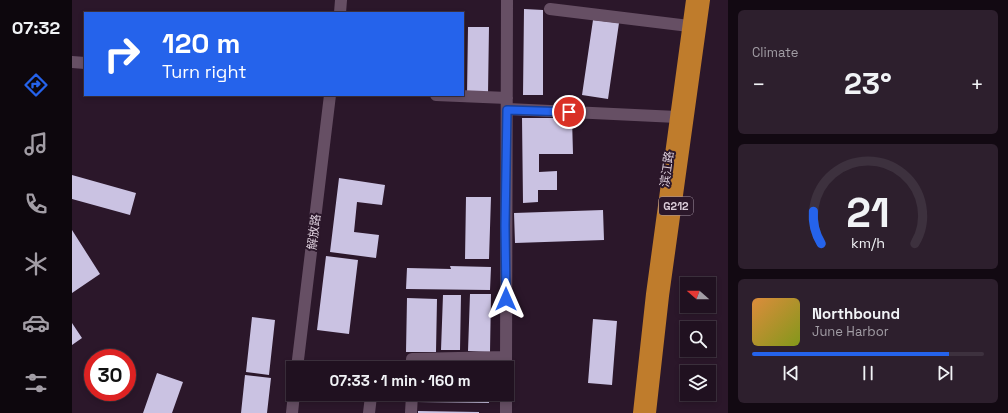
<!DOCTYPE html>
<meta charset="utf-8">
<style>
body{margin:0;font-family:"Space Grotesk","Noto Sans SC",sans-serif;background:#2d1f2d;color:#f1f3f6;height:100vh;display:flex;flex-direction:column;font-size:15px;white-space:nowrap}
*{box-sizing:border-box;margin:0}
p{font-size:13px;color:#a29da5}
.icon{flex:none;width:22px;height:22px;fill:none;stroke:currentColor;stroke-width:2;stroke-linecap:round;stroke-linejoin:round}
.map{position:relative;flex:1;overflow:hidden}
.side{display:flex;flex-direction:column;gap:10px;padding:10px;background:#120912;width:280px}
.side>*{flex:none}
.guide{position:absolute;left:12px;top:12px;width:380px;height:84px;border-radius:0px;box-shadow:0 2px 6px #0003,0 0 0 1px #3d313e;background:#2563eb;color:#fff;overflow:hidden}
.needle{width:26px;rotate:290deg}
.fabs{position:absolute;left:608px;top:277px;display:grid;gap:8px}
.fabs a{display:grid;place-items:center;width:36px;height:36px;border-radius:0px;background:#201120;box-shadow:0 2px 6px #0003,0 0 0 1px #3d313e;font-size:20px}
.speed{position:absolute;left:12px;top:349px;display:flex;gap:8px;font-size:20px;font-weight:700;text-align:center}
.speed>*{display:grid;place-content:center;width:52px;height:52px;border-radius:50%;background:#201120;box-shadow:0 2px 6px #0003,0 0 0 1px #3d313e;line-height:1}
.speed .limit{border:6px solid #d22;background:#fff;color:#111}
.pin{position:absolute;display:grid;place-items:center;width:34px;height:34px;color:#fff;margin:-17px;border:2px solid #fff;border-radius:50%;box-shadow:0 1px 4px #0007}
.me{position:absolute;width:44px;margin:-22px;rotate:0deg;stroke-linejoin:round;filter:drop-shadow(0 0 3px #0008)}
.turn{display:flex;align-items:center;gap:14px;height:84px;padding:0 12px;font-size:18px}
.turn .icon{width:52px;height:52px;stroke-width:2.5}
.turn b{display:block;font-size:28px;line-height:34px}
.big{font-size:30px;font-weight:700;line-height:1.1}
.side .card{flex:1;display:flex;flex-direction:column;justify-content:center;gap:6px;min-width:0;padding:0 14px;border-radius:6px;background:#2d1f2d}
.side .dial{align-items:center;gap:0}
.dial svg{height:104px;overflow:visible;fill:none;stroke:#3d313e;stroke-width:7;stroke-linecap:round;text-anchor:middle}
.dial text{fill:#f1f3f6;stroke:none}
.song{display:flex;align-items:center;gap:12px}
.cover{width:48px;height:48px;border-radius:6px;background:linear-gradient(135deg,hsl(30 70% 55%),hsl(70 70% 35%))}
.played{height:4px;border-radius:2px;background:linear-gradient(90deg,#2563eb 85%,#3d313e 85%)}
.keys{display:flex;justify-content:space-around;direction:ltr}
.heat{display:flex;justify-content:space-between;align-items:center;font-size:22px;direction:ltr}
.trip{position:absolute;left:214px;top:361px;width:228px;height:40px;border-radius:0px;background:#201120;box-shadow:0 2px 6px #0003,0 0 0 1px #3d313e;font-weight:700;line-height:40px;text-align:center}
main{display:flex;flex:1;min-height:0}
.tabs{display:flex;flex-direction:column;width:72px;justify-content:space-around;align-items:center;background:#0d070d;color:#a29da5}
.tabs .icon{width:28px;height:28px}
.tabs .active{color:#2563eb}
.tabs b{font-size:18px;color:#f1f3f6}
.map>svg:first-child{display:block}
.building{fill:#cac2e2}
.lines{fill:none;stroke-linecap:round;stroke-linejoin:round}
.minor{stroke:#664f64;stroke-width:12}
.highway{stroke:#bf7c2c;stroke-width:12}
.route-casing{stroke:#184099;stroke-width:10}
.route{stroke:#2563eb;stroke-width:7}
.labels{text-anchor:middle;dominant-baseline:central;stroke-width:4;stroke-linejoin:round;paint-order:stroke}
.shield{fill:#2b172a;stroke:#a696a5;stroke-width:1}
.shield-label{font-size:11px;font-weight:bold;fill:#dbcdda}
.street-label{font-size:12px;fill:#dbcdda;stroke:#2b172a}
</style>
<main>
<nav class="tabs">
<b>07:32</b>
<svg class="icon active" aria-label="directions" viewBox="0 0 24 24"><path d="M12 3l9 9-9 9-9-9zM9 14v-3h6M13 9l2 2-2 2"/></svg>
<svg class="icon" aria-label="music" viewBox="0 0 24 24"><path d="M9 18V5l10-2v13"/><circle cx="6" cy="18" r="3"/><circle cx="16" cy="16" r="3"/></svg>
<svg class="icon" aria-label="phone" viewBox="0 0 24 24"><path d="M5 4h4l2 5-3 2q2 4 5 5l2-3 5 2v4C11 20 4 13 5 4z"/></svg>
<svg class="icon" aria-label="climate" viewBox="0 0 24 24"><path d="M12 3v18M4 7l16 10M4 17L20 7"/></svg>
<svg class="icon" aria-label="car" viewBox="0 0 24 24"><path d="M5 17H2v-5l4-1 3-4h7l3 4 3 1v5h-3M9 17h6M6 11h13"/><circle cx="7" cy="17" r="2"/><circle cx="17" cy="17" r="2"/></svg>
<svg class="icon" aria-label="filters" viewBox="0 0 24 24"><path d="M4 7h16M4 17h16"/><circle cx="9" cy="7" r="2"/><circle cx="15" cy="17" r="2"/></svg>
</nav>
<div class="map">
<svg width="656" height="413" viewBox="0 0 656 413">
<rect width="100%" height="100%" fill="#2b172a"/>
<path class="building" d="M452,9L471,10V95H451Z
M521,20L547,23L536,99L510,95Z
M396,27H417L416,94H395Z
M450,118H500L501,154H467V172L485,171V190H466V202L451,203Z
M0,175L64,193L58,215L0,199Z
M267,178L313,185L310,205L285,202L282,232L307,235L304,258L258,252Z
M394,197H419L417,259H393Z
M531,210L532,240L443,243L442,213Z
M0,230L28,274L0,293Z
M254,256L286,260L277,334L245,330Z
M378,266L419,267L418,290L334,289L335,268L379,269Z
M398,294H419L418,352L396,351Z
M371,295H389L388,350H369Z
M335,298L365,299L364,352H334Z
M180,317L203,320L197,375L174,372Z
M521,319L545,321L540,385L516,383Z
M0,323L10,338L0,345Z
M345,362L417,363V368H344Z
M85,373L111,382L100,413H71Z
M173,375L199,378L195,413H169Z
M344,394H417V403L344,402Z
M346,411L407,412V413H346Z"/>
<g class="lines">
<path class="minor" d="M478,9L617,26
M268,13L269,0
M0,62L13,63
M364,95L435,98
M435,109L605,117
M225,368L258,95
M340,368V359L434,357
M434,368L435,0
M434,394V413
M220,413L222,394
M297,413L299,396
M339,413L340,394"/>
<path class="highway" d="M567,413L580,294L620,0
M578,413L591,296L632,0"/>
</g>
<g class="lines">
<g class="route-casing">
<path id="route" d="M434,299L433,226L435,110L497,112"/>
</g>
<use href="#route" class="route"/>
</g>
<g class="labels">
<rect class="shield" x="587" y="197" width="34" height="18" rx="3"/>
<g class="shield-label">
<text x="604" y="206">G212</text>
</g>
<g class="street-label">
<text transform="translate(595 169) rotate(-82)">滨江路</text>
<text transform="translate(242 232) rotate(-83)">解放路</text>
</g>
</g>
</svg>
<div class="fabs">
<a><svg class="needle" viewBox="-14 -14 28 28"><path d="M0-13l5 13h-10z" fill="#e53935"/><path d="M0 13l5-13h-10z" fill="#a29da5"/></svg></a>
<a><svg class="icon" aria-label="search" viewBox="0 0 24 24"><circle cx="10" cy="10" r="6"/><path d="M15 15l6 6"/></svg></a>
<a><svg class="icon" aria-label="layers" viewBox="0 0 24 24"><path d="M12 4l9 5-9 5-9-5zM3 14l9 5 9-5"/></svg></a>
</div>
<div class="speed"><div class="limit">30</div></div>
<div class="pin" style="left:497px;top:112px;background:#d93025"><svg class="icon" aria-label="arrive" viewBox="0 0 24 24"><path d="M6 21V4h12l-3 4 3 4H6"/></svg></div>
<svg class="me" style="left:434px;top:299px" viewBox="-20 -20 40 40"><path d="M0-17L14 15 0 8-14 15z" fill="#2563eb" stroke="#fff" stroke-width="4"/></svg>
<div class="trip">07:33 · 1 min · 160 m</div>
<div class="guide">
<div class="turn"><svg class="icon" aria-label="right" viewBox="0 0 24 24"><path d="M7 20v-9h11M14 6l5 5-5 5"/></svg><div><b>120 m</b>Turn right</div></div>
</div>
</div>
<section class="side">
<div class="card"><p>Climate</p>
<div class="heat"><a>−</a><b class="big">23°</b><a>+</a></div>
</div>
<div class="card dial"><svg viewBox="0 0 100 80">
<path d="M14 69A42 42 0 1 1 86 69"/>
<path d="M14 69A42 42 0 0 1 8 44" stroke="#2563eb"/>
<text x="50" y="56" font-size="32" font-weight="700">21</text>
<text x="50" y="72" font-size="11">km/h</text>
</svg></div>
<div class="card">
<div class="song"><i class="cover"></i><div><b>Northbound</b><p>June Harbor</p></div></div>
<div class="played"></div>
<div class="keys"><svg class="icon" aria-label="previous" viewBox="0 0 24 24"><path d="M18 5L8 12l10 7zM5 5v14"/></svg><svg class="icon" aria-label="pause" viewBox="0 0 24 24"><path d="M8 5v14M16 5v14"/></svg><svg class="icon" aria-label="next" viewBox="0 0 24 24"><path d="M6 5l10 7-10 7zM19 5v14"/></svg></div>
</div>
</section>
</main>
